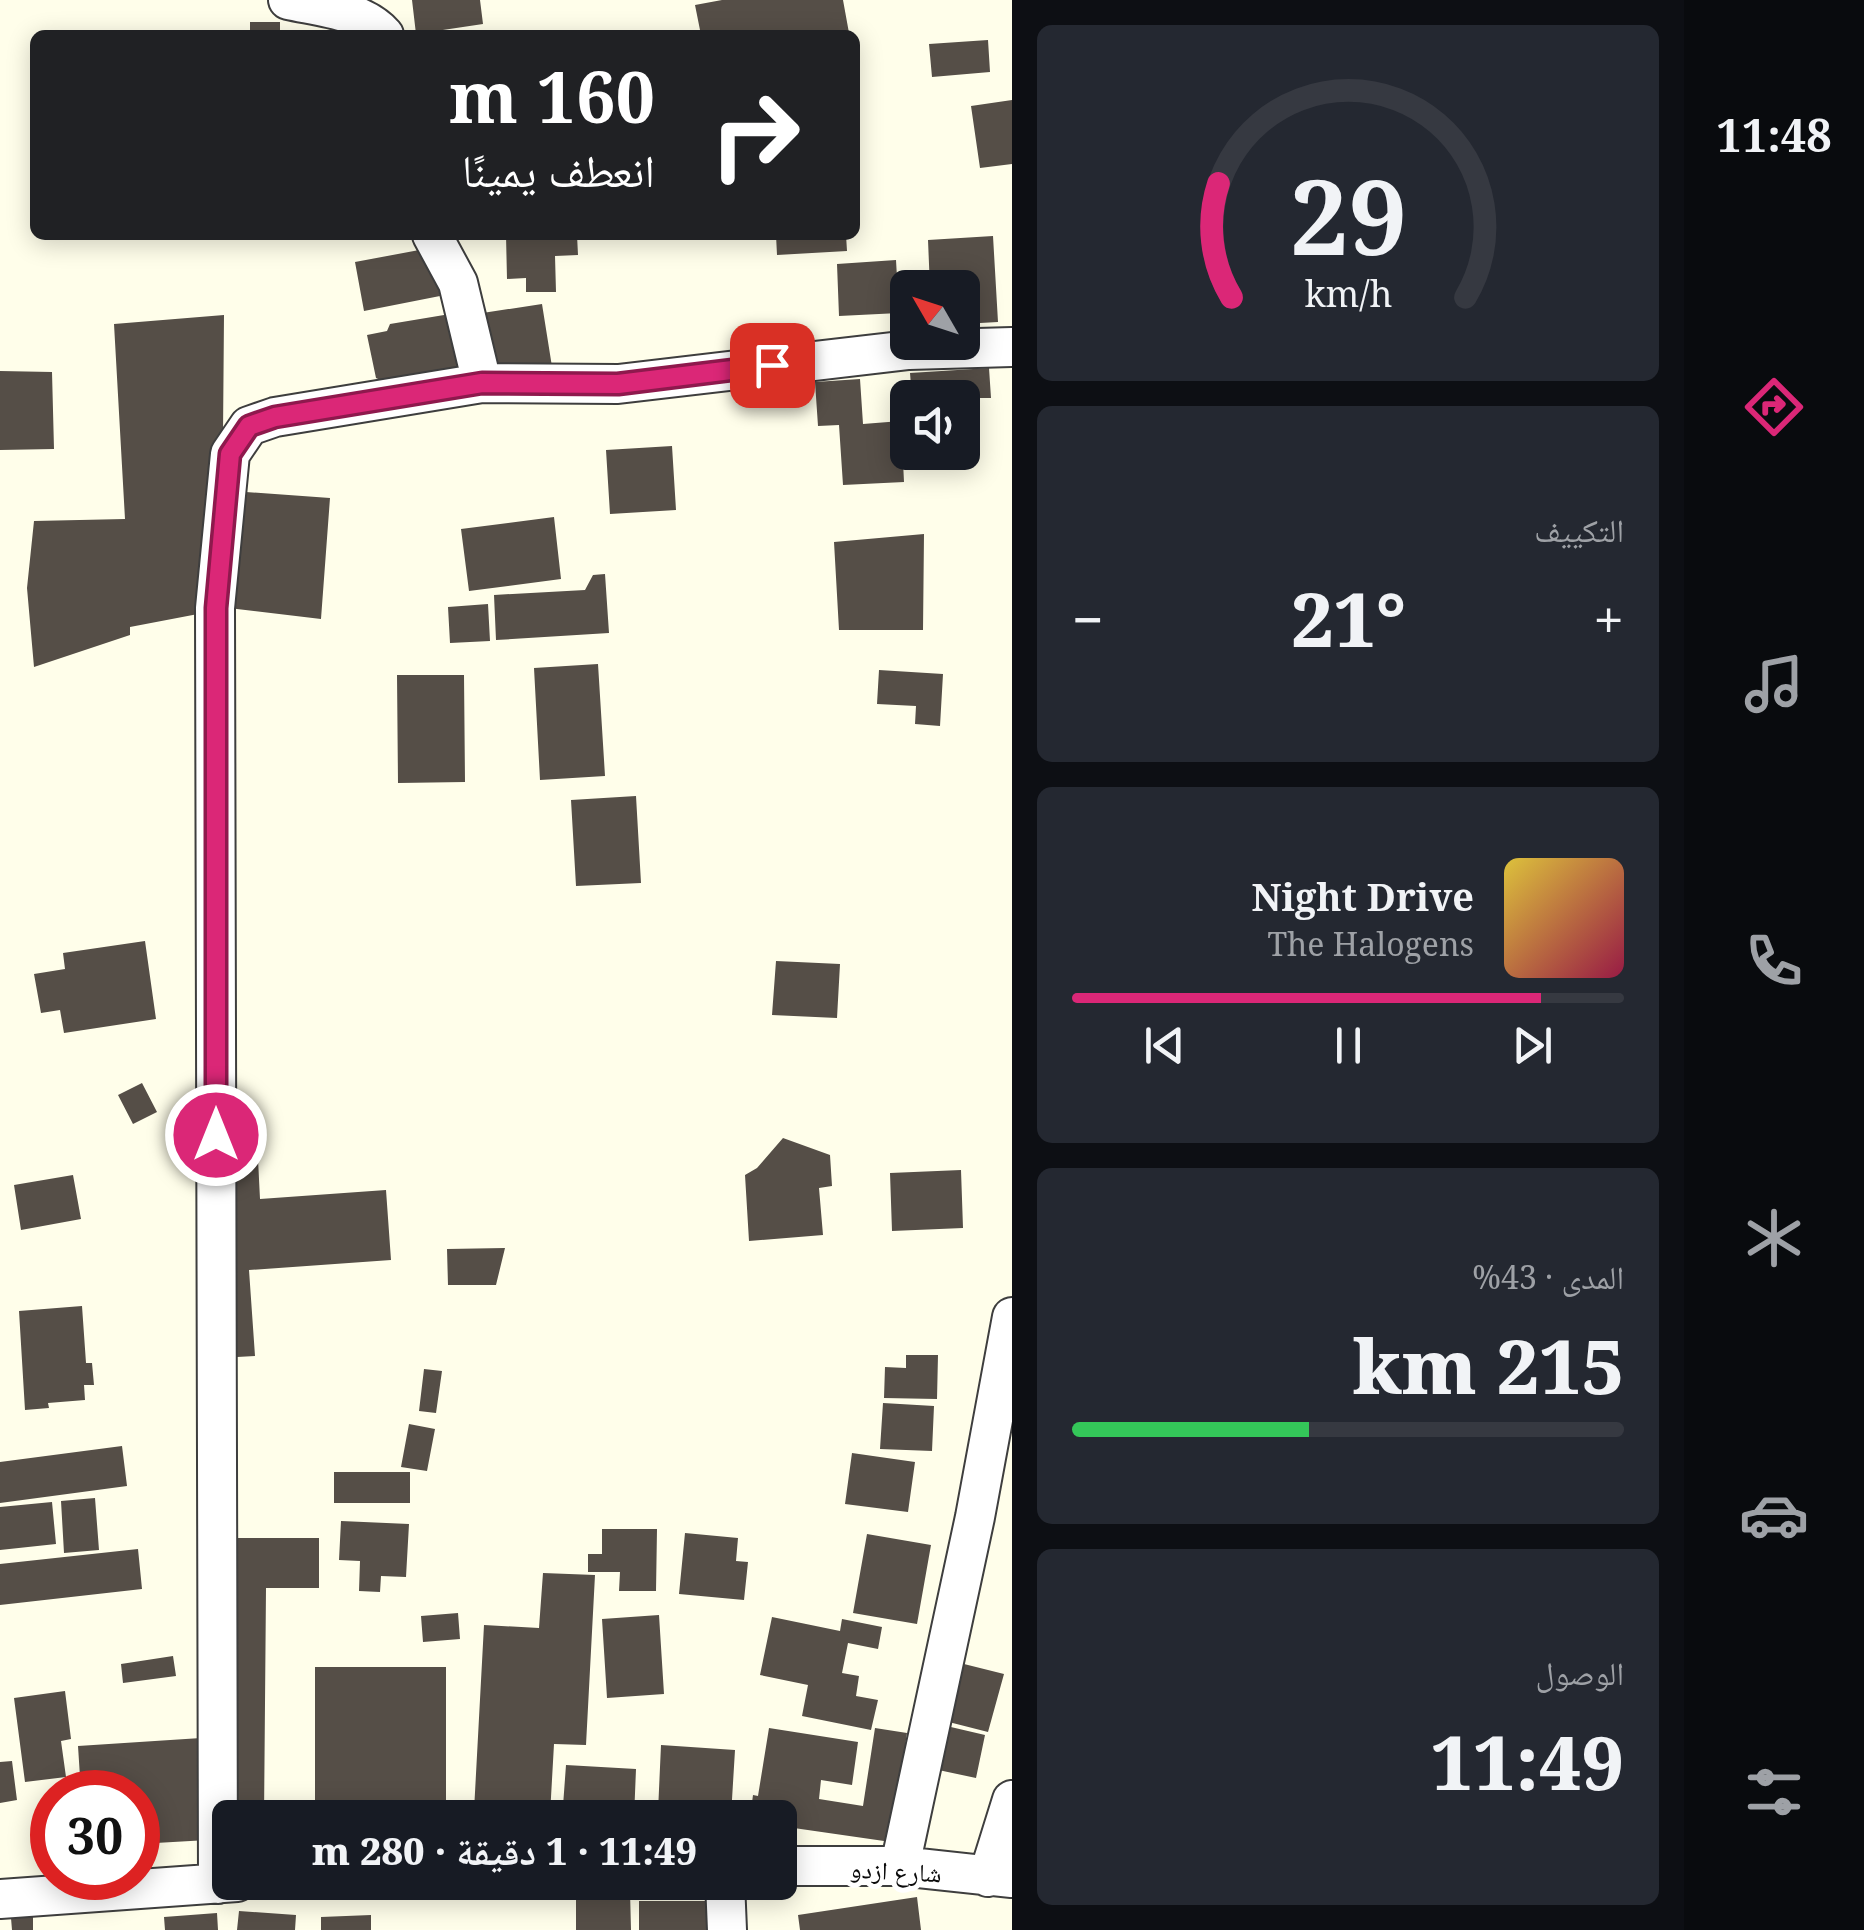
<!DOCTYPE html>
<html lang="ar">
<meta charset="utf-8">
<style>
body{margin:0;font-family:"Noto Serif","Noto Naskh Arabic",serif;background:#242831;color:#f1f3f6;direction:rtl;height:100vh;display:flex;flex-direction:column;font-size:38px;white-space:nowrap}
*{box-sizing:border-box;margin:0}
p{font-size:32px;color:#9ea1a6}
.icon{flex:none;width:55px;height:55px;fill:none;stroke:currentColor;stroke-width:2;stroke-linecap:round;stroke-linejoin:round}
.map{position:relative;flex:1;overflow:hidden;direction:ltr}
.side{display:flex;flex-direction:column;gap:25px;padding:25px;background:#0d0f14;width:672px}
.side>*{flex:none}
.guide{position:absolute;left:30px;top:30px;width:830px;height:210px;border-radius:15px;box-shadow:0 5px 25px #0003;direction:rtl;background:#202124;color:#fff;overflow:hidden}
.needle{width:65px;rotate:309deg}
.fabs{position:absolute;left:890px;top:270px;display:grid;gap:20px}
.fabs a{display:grid;place-items:center;width:90px;height:90px;border-radius:15px;background:#171b24;box-shadow:0 5px 25px #0003;font-size:50px}
.speed{position:absolute;left:30px;top:1770px;display:flex;gap:20px;font-size:50px;font-weight:700;text-align:center}
.speed>*{display:grid;place-content:center;width:130px;height:130px;border-radius:50%;background:#171b24;box-shadow:0 5px 25px #0003;line-height:1}
.speed .limit{border:15px solid #d22;background:#fff;color:#111}
.pin{position:absolute;display:grid;place-items:center;width:85px;height:85px;color:#fff;margin:-42px;border-radius:20px;box-shadow:0 5px 15px #0006}
.me{position:absolute;width:110px;margin:-55px;rotate:0deg;stroke-linejoin:round;filter:drop-shadow(0 0 8px #0008)}
.turn{display:flex;align-items:center;gap:35px;height:210px;padding:0 40px;font-size:45px}
.turn .icon{width:130px;height:130px;stroke-width:2.5}
.turn b{display:block;font-size:70px;line-height:85px}
.big{font-size:75px;font-weight:800;line-height:1.1}
.side .card{flex:1;display:flex;flex-direction:column;justify-content:center;gap:15px;min-width:0;padding:0 35px;border-radius:15px;background:#242831}
.side .dial{align-items:center;gap:0}
.dial svg{height:260px;overflow:visible;fill:none;stroke:#363941;stroke-width:7;stroke-linecap:round;text-anchor:middle}
.dial text{fill:#f1f3f6;stroke:none}
.song{display:flex;align-items:center;gap:30px}
.cover{width:120px;height:120px;border-radius:15px;background:linear-gradient(135deg,hsl(50 70% 55%),hsl(340 70% 35%))}
.played{height:10px;border-radius:5px;background:linear-gradient(90deg,#db2777 85%,#363941 85%)}
.keys{display:flex;justify-content:space-around;direction:ltr}
.heat{display:flex;justify-content:space-between;align-items:center;font-size:55px;direction:ltr}
.charge{height:15px;border-radius:8px;background:linear-gradient(90deg,#34c759 43%,#363941 0)}
.trip{position:absolute;left:212px;top:1800px;width:585px;height:100px;border-radius:15px;background:#171b24;box-shadow:0 5px 25px #0003;font-weight:800;line-height:100px;text-align:center;direction:rtl}
main{display:flex;flex:1;min-height:0}
.dock{display:flex;flex-direction:column;width:180px;justify-content:space-around;align-items:center;background:#090b0e;color:#9ea1a6}
.dock .icon{width:70px;height:70px}
.dock .on{color:#db2777}
.dock b{font-size:45px;color:#f1f3f6}
.map>svg:first-child{display:block}
.building{fill:#554e47}
.lines{fill:none;stroke-linecap:round;stroke-linejoin:round}
.minor-casing{stroke:#3e3e3e;stroke-width:42}
.minor{stroke:#fff;stroke-width:38}
.route-casing{stroke:#8e194d;stroke-width:25}
.route{stroke:#db2777;stroke-width:18}
.labels{text-anchor:middle;dominant-baseline:central;stroke-width:10;stroke-linejoin:round;paint-order:stroke}
.street-label{font-size:25px;fill:#0b0b0b;stroke:#fff}
</style>
<main>
<nav class="dock">
<b>11:48</b>
<svg class="icon on" aria-label="directions" viewBox="0 0 24 24"><path d="M12 3l9 9-9 9-9-9zM9 14v-3h6M13 9l2 2-2 2"/></svg>
<svg class="icon" aria-label="music" viewBox="0 0 24 24"><path d="M9 18V5l10-2v13"/><circle cx="6" cy="18" r="3"/><circle cx="16" cy="16" r="3"/></svg>
<svg class="icon" aria-label="phone" viewBox="0 0 24 24"><path d="M5 4h4l2 5-3 2q2 4 5 5l2-3 5 2v4C11 20 4 13 5 4z"/></svg>
<svg class="icon" aria-label="climate" viewBox="0 0 24 24"><path d="M12 3v18M4 7l16 10M4 17L20 7"/></svg>
<svg class="icon" aria-label="car" viewBox="0 0 24 24"><path d="M5 17H2v-5l4-1 3-4h7l3 4 3 1v5h-3M9 17h6M6 11h13"/><circle cx="7" cy="17" r="2"/><circle cx="17" cy="17" r="2"/></svg>
<svg class="icon" aria-label="filters" viewBox="0 0 24 24"><path d="M4 7h16M4 17h16"/><circle cx="9" cy="7" r="2"/><circle cx="15" cy="17" r="2"/></svg>
</nav>
<section class="side">
<div class="card dial"><svg viewBox="0 0 100 80">
<path d="M14 69A42 42 0 1 1 86 69"/>
<path d="M14 69A42 42 0 0 1 10 34" stroke="#db2777"/>
<text x="50" y="56" font-size="32" font-weight="700">29</text>
<text x="50" y="72" font-size="11">km/h</text>
</svg></div>
<div class="card"><p>التكييف</p>
<div class="heat"><a>−</a><b class="big">21°</b><a>+</a></div>
</div>
<div class="card">
<div class="song"><i class="cover"></i><div><b>Night Drive</b><p>The Halogens</p></div></div>
<div class="played"></div>
<div class="keys"><svg class="icon" aria-label="previous" viewBox="0 0 24 24"><path d="M18 5L8 12l10 7zM5 5v14"/></svg><svg class="icon" aria-label="pause" viewBox="0 0 24 24"><path d="M8 5v14M16 5v14"/></svg><svg class="icon" aria-label="next" viewBox="0 0 24 24"><path d="M6 5l10 7-10 7zM19 5v14"/></svg></div>
</div>
<div class="card"><p>المدى · 43%</p><b class="big">215 km</b><div class="charge"></div></div>
<div class="card"><p>الوصول</p><b class="big">11:49</b></div>
</section>
<div class="map">
<svg width="1012" height="1930" viewBox="0 0 1012 1930">
<rect width="100%" height="100%" fill="#fffeea"/>
<path class="building" d="M412,0H480L483,24L416,34Z
M722,0H843L849,33L701,35L695,5Z
M250,22H280V35H250Z
M988,40L990,72L932,77L929,44Z
M1012,100V164L980,168L971,106Z
M506,235H577L578,255L555,256L556,292H526V278L507,279Z
M776,235H846L847,251L777,255Z
M993,236L998,322L962,324V288H930L928,240Z
M430,248L440,296L364,311L355,262Z
M896,260L899,313L839,316L837,264Z
M542,304L553,373L487,383L476,314Z
M450,314L460,377L396,387L376,378L367,335L387,331L390,324Z
M224,315L223,434L198,614L130,627V635L34,667L27,588L34,521L125,519L114,324Z
M989,368L991,398H912L910,373Z
M0,371L52,372L54,449L0,450Z
M860,379L863,424L901,421L904,482L843,485L839,425L818,426L815,382Z
M672,446L676,510L610,514L606,450Z
M232,491L330,498L321,619L220,607Z
M554,517L561,579L469,591L461,529Z
M924,534L923,630H839L834,542Z
M605,574L609,633L496,640L494,595L585,590L593,575Z
M488,604L490,641L450,643L448,607Z
M598,664L605,776L540,780L534,668Z
M879,670L943,674L940,726L915,724L916,706L877,704Z
M397,675H464L465,782L398,783Z
M636,796L641,883L576,886L571,800Z
M145,941L156,1019L64,1033L60,1010L41,1013L34,974L65,969L63,953Z
M776,961L840,964L837,1018L772,1015Z
M142,1083L157,1112L133,1124L118,1095Z
M783,1138L830,1155L832,1186L819,1188L823,1235L749,1241L745,1175L757,1168Z
M258,1159L260,1199L386,1190L391,1260L249,1270L255,1356L237,1357L224,1161Z
M961,1170L963,1228L892,1231L890,1173Z
M73,1175L81,1219L21,1230L14,1185Z
M505,1248L496,1285H448L447,1249Z
M82,1306L86,1363H92L94,1385H84L85,1400L48,1403L49,1408L25,1410L19,1311Z
M906,1355H938L937,1399L884,1398L885,1367L906,1368Z
M424,1369L442,1371L436,1413L419,1411Z
M883,1403L934,1406L932,1451L880,1449Z
M409,1424L435,1429L427,1471L401,1467Z
M122,1446L127,1486L0,1503V1462Z
M852,1453L915,1462L908,1512L845,1504Z
M334,1472H410V1503H334Z
M95,1498L99,1550L64,1553L61,1501Z
M52,1502L56,1544L0,1550V1507Z
M341,1521L409,1524L406,1577L381,1576L380,1592L359,1591L360,1561L339,1560Z
M602,1529H657L656,1591H619L620,1572H588V1554H602Z
M685,1533L738,1538L736,1561L748,1562L744,1600L679,1594Z
M867,1534L931,1545L917,1624L853,1613Z
M233,1538H319V1588H266L264,1818H231Z
M138,1549L142,1589L0,1605V1564Z
M543,1573L595,1575L586,1745L554,1744L550,1815L474,1811L484,1625L539,1628Z
M458,1613L460,1639L423,1642L421,1616Z
M659,1615L664,1694L607,1698L602,1619Z
M772,1617L840,1631L842,1619L882,1627L878,1649L848,1643L842,1673L859,1676L856,1696L878,1700L871,1730L802,1716L808,1685L760,1675Z
M173,1656L176,1676L123,1683L121,1664Z
M952,1661L1004,1674L988,1732L937,1719Z
M315,1667H446V1818H315Z
M65,1691L71,1739L61,1741L66,1777L25,1782L14,1698Z
M938,1724L985,1735L976,1778L929,1768Z
M769,1728L858,1742L852,1785L821,1780L819,1799L863,1806L875,1728L907,1733L891,1842L780,1826V1818H750L753,1795L758,1796Z
M201,1738L208,1840L138,1844V1792H81L78,1746Z
M661,1745L735,1750L731,1816L658,1812Z
M12,1761L17,1800L0,1803V1762Z
M566,1765L636,1769L634,1818H586V1807L563,1806Z
M630,1891L631,1930H576V1892Z
M917,1897L921,1930H800L798,1915Z
M639,1901H713V1930H639Z
M239,1911L296,1915L295,1930H237Z
M217,1913L218,1930H165L164,1917Z
M371,1915V1930H321V1917Z
M33,1916V1930H12L11,1918Z"/>
<g class="lines">
<g class="minor-casing">
<path id="minor" d="M288,0C320,7 362,10 384,35
M432,235L458,283L482,383
M780,1866H900L1012,1878
M900,1866L975,1517L1012,1317
M988,1877L1012,1800
M725,1882L727,1930
M218,1884L215,608L230,454L249,426L275,417L482,383L618,384L909,350L1012,347
M0,1899L237,1882"/>
</g>
<use href="#minor" class="minor"/>
</g>
<g class="lines">
<g class="route-casing">
<path id="route" d="M216,1135V608L230,454L249,426L275,417L482,383L618,384L772,365"/>
</g>
<use href="#route" class="route"/>
</g>
<g class="labels">
<g class="street-label">
<text transform="translate(896 1870) rotate(3)">شارع ازدو</text>
</g>
</g>
</svg>
<div class="fabs">
<a><svg class="needle" viewBox="-14 -14 28 28"><path d="M0-13l5 13h-10z" fill="#e53935"/><path d="M0 13l5-13h-10z" fill="#9ea1a6"/></svg></a>
<a><svg class="icon" aria-label="sound" viewBox="0 0 24 24"><path d="M4 9h4l5-4v14l-5-4H4zM17 9q2 3 0 6"/></svg></a>
</div>
<div class="speed"><div class="limit">30</div></div>
<div class="pin" style="left:772px;top:365px;background:#d93025"><svg class="icon" aria-label="arrive" viewBox="0 0 24 24"><path d="M6 21V4h12l-3 4 3 4H6"/></svg></div>
<svg class="me" style="left:216px;top:1135px" viewBox="-20 -20 40 40"><circle r="17" fill="#db2777" stroke="#fff" stroke-width="3"/><path d="M0-11L8 9 0 5-8 9z" fill="#fff"/></svg>
<div class="trip">11:49 · 1 دقيقة · 280 m</div>
<div class="guide">
<div class="turn"><svg class="icon" aria-label="right" viewBox="0 0 24 24"><path d="M7 20v-9h11M14 6l5 5-5 5"/></svg><div><b>160 m</b>انعطف يمينًا</div></div>
</div>
</div>
</main>
